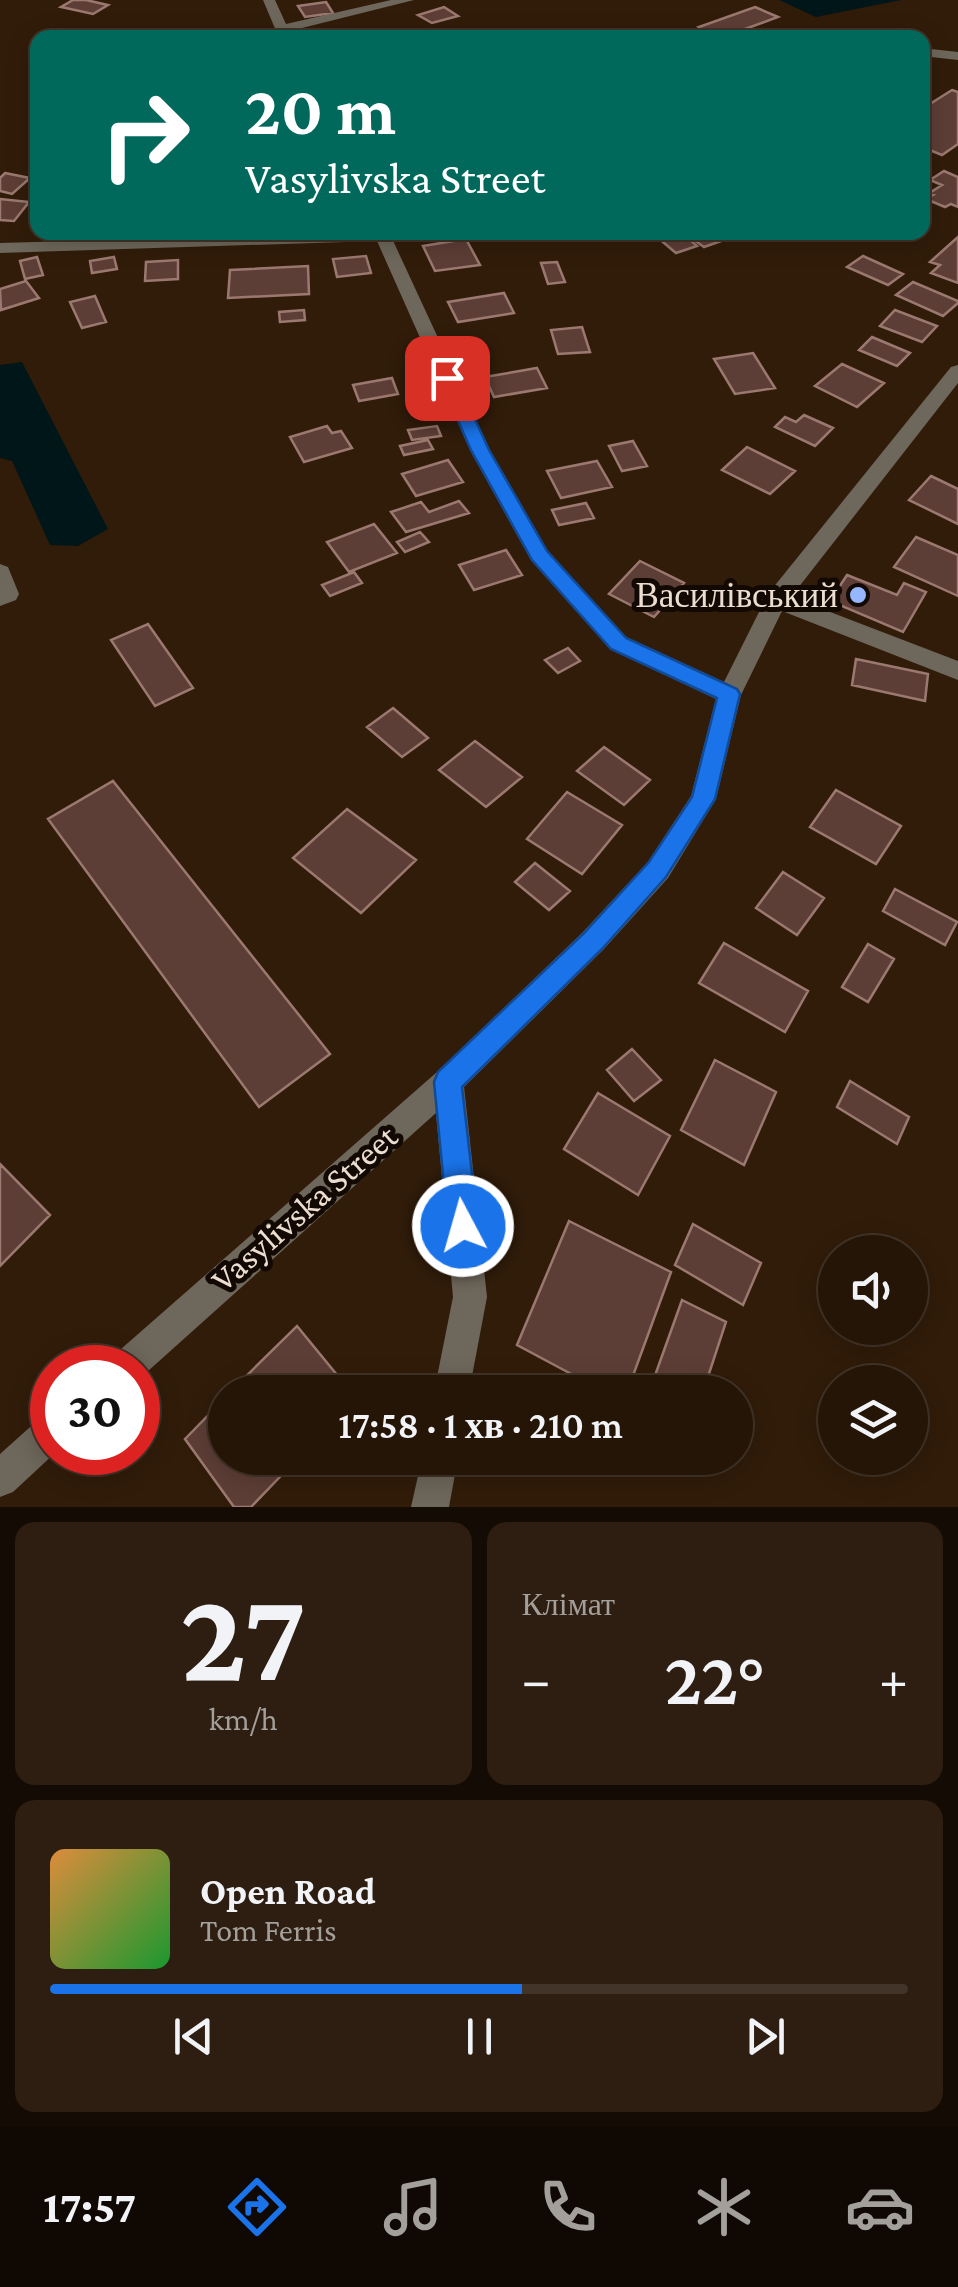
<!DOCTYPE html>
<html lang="uk">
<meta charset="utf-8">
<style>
body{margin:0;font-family:"Crimson Pro",serif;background:#2d1e11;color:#f1f3f6;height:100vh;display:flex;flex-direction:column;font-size:38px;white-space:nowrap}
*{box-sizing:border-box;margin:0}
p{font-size:32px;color:#a39f9b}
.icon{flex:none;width:55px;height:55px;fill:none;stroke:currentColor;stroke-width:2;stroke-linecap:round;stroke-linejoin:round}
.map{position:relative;height:1507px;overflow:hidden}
.sheet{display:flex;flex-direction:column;gap:15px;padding:15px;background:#140c04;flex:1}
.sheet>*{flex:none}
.top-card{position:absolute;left:30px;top:30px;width:900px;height:210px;border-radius:20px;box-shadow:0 5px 25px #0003,0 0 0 2px #423428;background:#00695c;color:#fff;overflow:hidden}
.controls{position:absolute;left:818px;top:1235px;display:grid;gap:20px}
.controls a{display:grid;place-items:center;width:110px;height:110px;border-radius:50%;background:#251507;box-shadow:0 5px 25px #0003,0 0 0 2px #423428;font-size:50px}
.speed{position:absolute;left:30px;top:1345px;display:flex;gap:20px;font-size:50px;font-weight:700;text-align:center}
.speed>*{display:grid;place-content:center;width:130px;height:130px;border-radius:50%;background:#251507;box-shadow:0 5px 25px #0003,0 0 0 2px #423428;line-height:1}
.speed .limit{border:15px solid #d22;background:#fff;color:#111}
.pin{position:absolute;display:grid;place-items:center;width:85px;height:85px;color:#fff;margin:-42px;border-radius:20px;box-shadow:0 5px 15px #0006}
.me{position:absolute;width:110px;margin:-55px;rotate:354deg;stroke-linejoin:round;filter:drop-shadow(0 0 8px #0008)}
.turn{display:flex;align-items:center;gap:35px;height:210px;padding:0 50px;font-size:45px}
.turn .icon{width:130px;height:130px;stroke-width:2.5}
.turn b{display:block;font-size:70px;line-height:85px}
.big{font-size:75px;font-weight:600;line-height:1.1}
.sheet .tile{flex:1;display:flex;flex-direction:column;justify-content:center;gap:15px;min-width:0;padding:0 35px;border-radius:20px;background:#2d1e11}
.sheet .dial{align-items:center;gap:0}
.dial b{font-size:130px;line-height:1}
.song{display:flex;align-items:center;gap:30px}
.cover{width:120px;height:120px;border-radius:15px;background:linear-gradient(135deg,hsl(30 70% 55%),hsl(130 70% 35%))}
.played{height:10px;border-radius:5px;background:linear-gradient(90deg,#1a73e8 55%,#423428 55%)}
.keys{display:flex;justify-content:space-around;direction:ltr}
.heat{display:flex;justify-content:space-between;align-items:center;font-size:55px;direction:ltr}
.sheet .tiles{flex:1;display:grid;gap:15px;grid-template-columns:1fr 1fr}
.tile:last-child{grid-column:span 2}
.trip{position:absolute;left:208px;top:1375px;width:545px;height:100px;border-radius:50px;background:#251507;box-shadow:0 5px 25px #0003,0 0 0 2px #423428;font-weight:600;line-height:100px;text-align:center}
.dock{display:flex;height:160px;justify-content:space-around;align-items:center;background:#0f0803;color:#a39f9b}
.dock .icon{width:70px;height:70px}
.dock .on{color:#1a73e8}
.dock b{font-size:45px;color:#f1f3f6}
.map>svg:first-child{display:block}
.water{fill:#001619}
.building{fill:#5d3e36;stroke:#9b7970;stroke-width:2.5}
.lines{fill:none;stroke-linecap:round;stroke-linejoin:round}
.minor{fill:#6e675b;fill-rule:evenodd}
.route{fill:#1a73e8;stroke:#114b97;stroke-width:2.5}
.poi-dot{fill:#96b6fd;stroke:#120903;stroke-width:4}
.labels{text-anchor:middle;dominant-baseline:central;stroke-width:10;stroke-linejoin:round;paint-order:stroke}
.poi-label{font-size:35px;fill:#ecddd1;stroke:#120903;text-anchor:end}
.street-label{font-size:35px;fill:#ecddd1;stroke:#120903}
</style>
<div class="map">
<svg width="958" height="1507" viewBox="0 0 958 1507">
<rect width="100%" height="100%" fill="#311c09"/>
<path class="water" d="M779,0H901L816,17Z
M22,362L108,529L78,546L50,545L12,461L0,458V365Z"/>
<path class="building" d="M73,0H86L108,5L93,14L61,7Z
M326,2L333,13L305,17L298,6Z
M444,7L458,16L432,23L418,15Z
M755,7L778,17L745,29L763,38H721L699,27Z
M952,90L958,92V144L942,155L922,147V109Z
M944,171L958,177V207L951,204L945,207L926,199L933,195L928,194L942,185L930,180Z
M5,173L30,178L12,194L0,191V178Z
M0,199L29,202L14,221L0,220Z
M651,232H681L697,246L676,253Z
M683,232H709L721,241L704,247Z
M958,237V283L931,273L940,265L930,262Z
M466,239L480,265L435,271L423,246Z
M366,256L371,273L337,277L333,259Z
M863,256L903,274L888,285L847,267Z
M37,257L43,275L25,279L20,261Z
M114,257L117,269L92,273L90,261Z
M178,260V279L145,281L146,262Z
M557,262L565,282L548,284L541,263Z
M308,266L309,294L228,298L230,270Z
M26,281L39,298L1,310L0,289Z
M913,282L958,301V303L943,316L896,295Z
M504,293L514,313L458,322L448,302Z
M95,296L106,322L82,328L70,302Z
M304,310L305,320L280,322L279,312Z
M895,310L937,326L922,342L880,326Z
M582,327L590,352L558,354L551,330Z
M872,337L910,353L897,366L859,350Z
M753,353L775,388L735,394L714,359Z
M842,364L884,383L857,407L815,386Z
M537,368L547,388L494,397L485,377Z
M392,378L398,394L359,401L353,385Z
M804,415L833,428L815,446L775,427L785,417L796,422Z
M327,426L332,433L341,431L352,448L304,462L290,437Z
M437,426L441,436L412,440L408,430Z
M428,440L433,449L404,455L400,446Z
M633,441L647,466L622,471L609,446Z
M747,447L795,471L770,494L722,470Z
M448,460L463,482L416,496L402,474Z
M597,461L612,487L561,498L547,471Z
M931,476L958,489V524L909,500Z
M459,501L469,513L406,532L391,512L421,502L429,512Z
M586,503L594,518L559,525L552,510Z
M374,524L397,553L349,572L327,542Z
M420,532L429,542L405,552L397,542Z
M916,537L958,555V596L894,567Z
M506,550L522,575L474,590L459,565Z
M640,561L684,583L654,617L609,594Z
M354,572L362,583L330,596L322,585Z
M847,575L897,595L904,583L926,592L903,632L830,601Z
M148,624L193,688L155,706L111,640Z
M568,648L580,661L558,673L545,660Z
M856,659L928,674L925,701L852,685Z
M393,708L428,738L402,757L367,727Z
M475,741L522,777L486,807L439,770Z
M604,747L650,780L624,805L577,771Z
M113,781L330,1054L259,1107L48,819Z
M836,790L901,826L876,864L810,827Z
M567,792L622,825L582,874L527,839Z
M347,809L416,860L361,913L293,858Z
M535,863L570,891L549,910L515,882Z
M783,872L824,898L797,935L756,908Z
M895,889L957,922L945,945L883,911Z
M724,943L808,991L785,1032L699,983Z
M868,944L894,959L868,1002L842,987Z
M632,1049L661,1080L634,1101L607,1070Z
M715,1060L776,1092L744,1165L681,1130Z
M850,1081L909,1117L897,1144L837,1107Z
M598,1093L670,1136L638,1195L564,1149Z
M0,1164L50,1215L0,1266Z
M569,1221L671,1272L627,1392H605L517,1345Z
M693,1224L761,1263L743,1305L675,1265Z
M682,1300L726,1322L703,1392H668L652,1384Z
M297,1326L351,1392H230Z
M225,1398V1458H298L251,1507H234L185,1439Z"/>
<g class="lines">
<path class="minor" d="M263,0H275L286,24L391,0H414L290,31L292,38H279Z
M922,48L958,52V60L922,56Z
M389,232L490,450L547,550L626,637L724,682L768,594L951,367L958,365V383L791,597L958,661V680L782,611L741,695L716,799L668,878L603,950L464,1087L487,1297L469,1392H434L453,1297L436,1113L138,1380V1368H108L113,1356L437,1072L583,932L648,862L691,796L716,699L610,649L531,560L470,450L377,241L0,253V243Z
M0,564L8,567L19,594L16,600L0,606Z
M52,1414V1452H56L13,1492L0,1497V1454L39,1419Z
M422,1458H458L449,1507H411Z"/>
</g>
<path class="route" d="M447,373L456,378L489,450L547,551L626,638L737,689L740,694L715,799L666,877L602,949L462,1087L478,1226L473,1236L463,1240L452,1236L448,1226L434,1082L438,1072L584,933L649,862L692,797L717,698L611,649L532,560L471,450L439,378Z"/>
<circle class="poi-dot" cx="858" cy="595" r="10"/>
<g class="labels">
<g class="poi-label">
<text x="838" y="595">Василівський</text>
</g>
<g class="street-label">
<text transform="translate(304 1208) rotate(-41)">Vasylivska Street</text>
</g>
</g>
</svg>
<div class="controls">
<a><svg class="icon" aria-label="sound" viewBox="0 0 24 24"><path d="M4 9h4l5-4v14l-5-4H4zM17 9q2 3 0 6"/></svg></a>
<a><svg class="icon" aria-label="layers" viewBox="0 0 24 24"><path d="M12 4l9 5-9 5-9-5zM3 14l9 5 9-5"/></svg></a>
</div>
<div class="speed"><div class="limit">30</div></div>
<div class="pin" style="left:447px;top:378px;background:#d93025"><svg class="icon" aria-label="arrive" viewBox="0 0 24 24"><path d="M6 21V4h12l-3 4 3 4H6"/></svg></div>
<svg class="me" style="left:463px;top:1226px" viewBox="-20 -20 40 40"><circle r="17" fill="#1a73e8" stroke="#fff" stroke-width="3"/><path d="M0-11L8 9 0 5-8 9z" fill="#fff"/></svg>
<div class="trip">17:58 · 1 хв · 210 m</div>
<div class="top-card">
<div class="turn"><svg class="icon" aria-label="right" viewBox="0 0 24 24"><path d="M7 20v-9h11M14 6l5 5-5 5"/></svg><div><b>20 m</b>Vasylivska Street</div></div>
</div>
</div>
<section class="sheet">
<div class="tiles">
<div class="tile dial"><b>27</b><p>km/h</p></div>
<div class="tile"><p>Клімат</p>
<div class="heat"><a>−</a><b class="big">22°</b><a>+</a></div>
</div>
<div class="tile">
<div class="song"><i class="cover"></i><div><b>Open Road</b><p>Tom Ferris</p></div></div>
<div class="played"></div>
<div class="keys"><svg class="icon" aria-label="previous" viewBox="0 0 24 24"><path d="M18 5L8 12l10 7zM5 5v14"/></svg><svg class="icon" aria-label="pause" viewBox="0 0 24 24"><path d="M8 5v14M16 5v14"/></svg><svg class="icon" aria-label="next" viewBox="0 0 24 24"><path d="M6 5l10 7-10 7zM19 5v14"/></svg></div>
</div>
</div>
</section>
<nav class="dock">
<b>17:57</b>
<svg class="icon on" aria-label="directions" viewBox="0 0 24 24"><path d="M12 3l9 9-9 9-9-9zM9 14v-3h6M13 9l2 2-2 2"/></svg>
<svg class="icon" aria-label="music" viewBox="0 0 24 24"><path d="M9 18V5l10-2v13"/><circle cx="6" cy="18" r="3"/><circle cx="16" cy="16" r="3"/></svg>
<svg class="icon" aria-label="phone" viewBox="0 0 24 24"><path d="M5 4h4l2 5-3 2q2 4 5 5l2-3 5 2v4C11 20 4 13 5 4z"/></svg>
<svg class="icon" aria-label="climate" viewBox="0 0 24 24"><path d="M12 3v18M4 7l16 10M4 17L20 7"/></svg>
<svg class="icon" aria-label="car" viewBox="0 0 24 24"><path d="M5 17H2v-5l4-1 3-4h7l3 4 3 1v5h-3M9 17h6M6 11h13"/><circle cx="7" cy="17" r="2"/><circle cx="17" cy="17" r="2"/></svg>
</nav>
